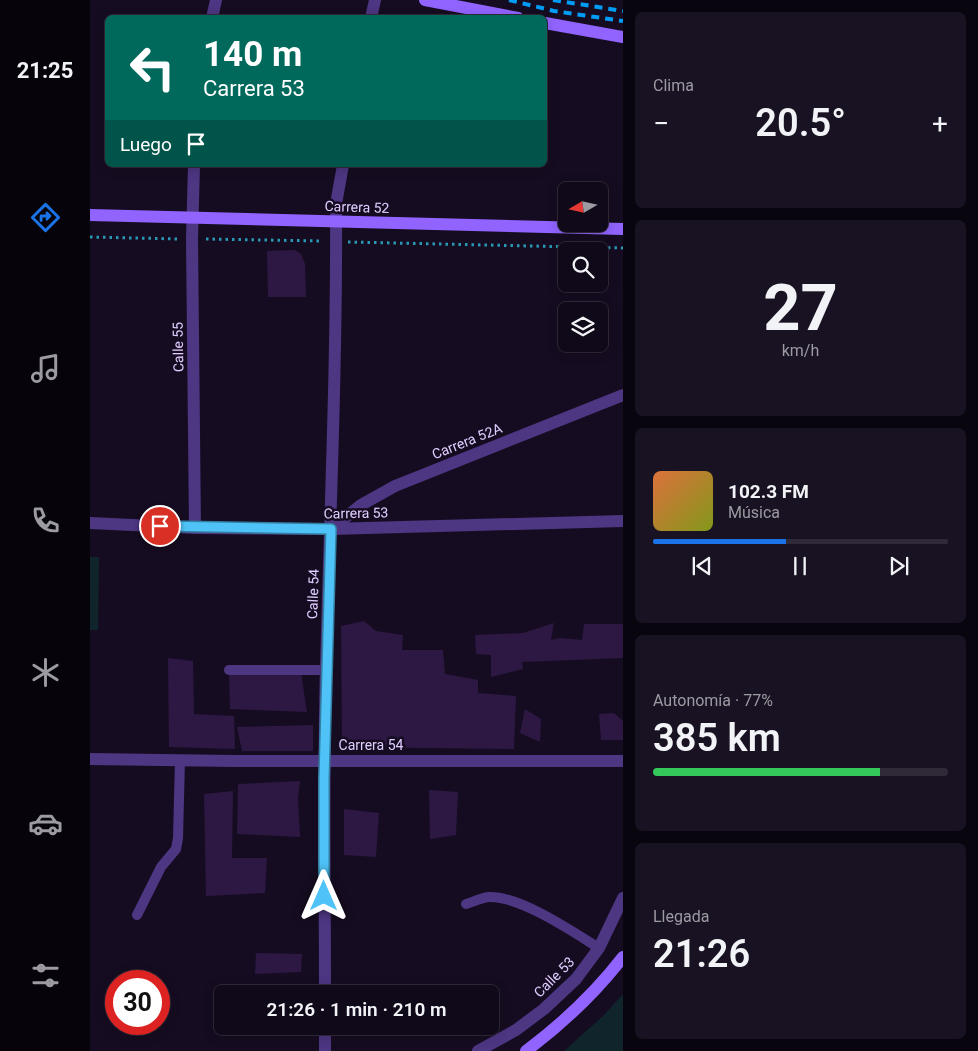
<!DOCTYPE html>
<html lang="es">
<meta charset="utf-8">
<style>
body{margin:0;font-family:Roboto,sans-serif;background:#191222;color:#f1f3f6;height:100vh;display:flex;flex-direction:column;font-size:19px;white-space:nowrap}
*{box-sizing:border-box;margin:0}
p{font-size:16px;color:#9c9aa2}
.icon{flex:none;width:28px;height:28px;fill:none;stroke:currentColor;stroke-width:2;stroke-linecap:round;stroke-linejoin:round}
.map{position:relative;flex:1;overflow:hidden}
.side{display:flex;flex-direction:column;gap:12px;padding:12px;background:#09050e;width:355px}
.side>*{flex:none}
.banner{position:absolute;left:15px;top:15px;width:442px;height:152px;border-radius:8px;box-shadow:0 2px 12px #0003,0 0 0 1px #302a38;background:#00695c;color:#fff;overflow:hidden}
.needle{width:32px;rotate:261deg}
.buttons{position:absolute;left:468px;top:182px;display:grid;gap:10px}
.buttons a{display:grid;place-items:center;width:50px;height:50px;border-radius:8px;background:#100919;box-shadow:0 2px 12px #0003,0 0 0 1px #302a38;font-size:25px}
.speed{position:absolute;left:15px;top:970px;display:flex;gap:10px;font-size:25px;font-weight:700;text-align:center}
.speed>*{display:grid;place-content:center;width:65px;height:65px;border-radius:50%;background:#100919;box-shadow:0 2px 12px #0003,0 0 0 1px #302a38;line-height:1}
.speed .limit{border:8px solid #d22;background:#fff;color:#111}
.pin{position:absolute;display:grid;place-items:center;width:42px;height:42px;color:#fff;margin:-21px;border:2px solid #fff;border-radius:50%;box-shadow:0 1px 5px #0007}
.me{position:absolute;width:55px;margin:-28px;rotate:0deg;stroke-linejoin:round;filter:drop-shadow(0 0 4px #0008)}
.turn{display:flex;align-items:center;gap:18px;height:105px;padding:0 15px;font-size:22px}
.turn .icon{width:65px;height:65px;stroke-width:2.5}
.turn b{display:block;font-size:35px;line-height:42px}
.then{display:flex;align-items:center;height:48px;padding:0 15px;background:#0003;gap:10px;font-size:19px}
.big{font-size:38px;font-weight:600;line-height:1.1}
.side .tile{flex:1;display:flex;flex-direction:column;justify-content:center;gap:8px;min-width:0;padding:0 18px;border-radius:8px;background:#191222}
.side .dial{align-items:center;gap:0}
.dial b{font-size:65px;line-height:1}
.song{display:flex;align-items:center;gap:15px}
.cover{width:60px;height:60px;border-radius:8px;background:linear-gradient(135deg,hsl(20 70% 55%),hsl(70 70% 35%))}
.played{height:5px;border-radius:2px;background:linear-gradient(90deg,#1a73e8 45%,#302a38 45%)}
.keys{display:flex;justify-content:space-around;direction:ltr}
.heat{display:flex;justify-content:space-between;align-items:center;font-size:28px;direction:ltr}
.charge{height:8px;border-radius:4px;background:linear-gradient(90deg,#34c759 77%,#302a38 0)}
.trip{position:absolute;left:124px;top:985px;width:285px;height:50px;border-radius:8px;background:#100919;box-shadow:0 2px 12px #0003,0 0 0 1px #302a38;font-weight:600;line-height:50px;text-align:center}
main{display:flex;flex:1;min-height:0}
.tab-bar{display:flex;flex-direction:column;width:90px;justify-content:space-around;align-items:center;background:#06040a;color:#9c9aa2}
.tab-bar .icon{width:35px;height:35px}
.tab-bar .current{color:#1a73e8}
.tab-bar b{font-size:22px;color:#f1f3f6}
.map>svg:first-child{display:block}
.green{fill:#0f252b}
.building{fill:#2c1843}
.lines{fill:none;stroke-linecap:round;stroke-linejoin:round}
.path{stroke:#2a99b5;stroke-width:3;stroke-dasharray:2.5 4;stroke-linecap:butt}
.service{stroke:#4d3682;stroke-width:10}
.pedestrian{stroke:#4d3682;stroke-width:12}
.minor{stroke:#4d3682;stroke-width:12}
.tertiary{stroke:#4d3682;stroke-width:12}
.secondary{stroke:#9164ff;stroke-width:12}
.rail{stroke:#009df8;stroke-width:4;stroke-dasharray:8 6;stroke-linecap:butt}
.route-casing{stroke:#337fa1;stroke-width:12}
.route{stroke:#4fc3f7;stroke-width:9}
.labels{text-anchor:middle;dominant-baseline:central;stroke-width:5;stroke-linejoin:round;paint-order:stroke}
.street-label{font-size:14px;fill:#e0cdff;stroke:#160c21}
</style>
<main>
<nav class="tab-bar">
<b>21:25</b>
<svg class="icon current" aria-label="directions" viewBox="0 0 24 24"><path d="M12 3l9 9-9 9-9-9zM9 14v-3h6M13 9l2 2-2 2"/></svg>
<svg class="icon" aria-label="music" viewBox="0 0 24 24"><path d="M9 18V5l10-2v13"/><circle cx="6" cy="18" r="3"/><circle cx="16" cy="16" r="3"/></svg>
<svg class="icon" aria-label="phone" viewBox="0 0 24 24"><path d="M5 4h4l2 5-3 2q2 4 5 5l2-3 5 2v4C11 20 4 13 5 4z"/></svg>
<svg class="icon" aria-label="climate" viewBox="0 0 24 24"><path d="M12 3v18M4 7l16 10M4 17L20 7"/></svg>
<svg class="icon" aria-label="car" viewBox="0 0 24 24"><path d="M5 17H2v-5l4-1 3-4h7l3 4 3 1v5h-3M9 17h6M6 11h13"/><circle cx="7" cy="17" r="2"/><circle cx="17" cy="17" r="2"/></svg>
<svg class="icon" aria-label="filters" viewBox="0 0 24 24"><path d="M4 7h16M4 17h16"/><circle cx="9" cy="7" r="2"/><circle cx="15" cy="17" r="2"/></svg>
</nav>
<div class="map">
<svg width="533" height="1051" viewBox="0 0 533 1051">
<rect width="100%" height="100%" fill="#160c21"/>
<path class="green" d="M0,557H9L8,630H0Z
M533,994V1051H474L514,1015Z"/>
<path class="building" d="M205,250L211,254L215,264L216,297H178L177,251Z
M274,621L286,631L313,635L312,650H353L355,674L388,680V693L426,696L424,749L252,747L251,626Z
M464,623L461,640L470,638L492,640L494,624H533V658L432,662L433,669L401,677V655L386,654L385,635L433,633Z
M78,658L103,661L104,714L144,716L145,749L79,747Z
M211,673L217,712L140,709L139,675Z
M435,709L451,719L450,742L430,733Z
M524,713L533,721V740H511L509,714Z
M223,725V751H152L147,727Z
M210,781L208,798L210,837L147,834L148,784Z
M339,790L368,792L366,835L340,839Z
M143,791L142,858H177L175,893L116,896L114,794Z
M254,809L289,813L286,857L254,855Z
M166,953L212,954L211,972L165,974Z"/>
<g class="lines">
<path class="path" d="M0,237L89,239
M116,239L232,241
M258,242L533,248"/>
<path class="service" d="M139,670H236
M376,904C383,902 391,898 398,897C429,895 483,932 509,948
M47,915L71,867L86,849L88,838L90,760"/>
<path class="pedestrian" d="M241,529L271,505L305,486L533,395"/>
<path class="minor" d="M122,18L126,0
M281,18L285,0
M104,165L102,239L105,528
M0,759L144,761H533
M235,994C235,885 233,777 236,668C240,514 247,359 246,204L253,165
M235,1026V1051
M388,1051L426,1030L454,1009L486,979L509,948L533,898"/>
<path class="tertiary" d="M0,523L105,528L241,529L533,521"/>
<path class="secondary" d="M335,0L428,18
M455,23L533,37
M0,215L533,229
M436,1051C472,1024 506,992 533,957"/>
<path class="rail" d="M419,0L464,11L533,21
M463,0L533,11"/>
</g>
<g class="lines">
<g class="route-casing">
<path id="route" d="M70,526L241,529L234,779V896"/>
</g>
<use href="#route" class="route"/>
</g>
<g class="labels">
<g class="street-label">
<text transform="translate(267 207) rotate(2)">Carrera 52</text>
<text transform="translate(88 347) rotate(-91)">Calle 55</text>
<text transform="translate(377 441) rotate(-22)">Carrera 52A</text>
<text transform="translate(266 513) rotate(-1)">Carrera 53</text>
<text transform="translate(223 594) rotate(-88)">Calle 54</text>
<text x="281" y="745">Carrera 54</text>
<text transform="translate(464 977) rotate(-45)">Calle 53</text>
</g>
</g>
</svg>
<div class="buttons">
<a><svg class="needle" viewBox="-14 -14 28 28"><path d="M0-13l5 13h-10z" fill="#e53935"/><path d="M0 13l5-13h-10z" fill="#9c9aa2"/></svg></a>
<a><svg class="icon" aria-label="search" viewBox="0 0 24 24"><circle cx="10" cy="10" r="6"/><path d="M15 15l6 6"/></svg></a>
<a><svg class="icon" aria-label="layers" viewBox="0 0 24 24"><path d="M12 4l9 5-9 5-9-5zM3 14l9 5 9-5"/></svg></a>
</div>
<div class="speed"><div class="limit">30</div></div>
<div class="pin" style="left:70px;top:526px;background:#d93025"><svg class="icon" aria-label="arrive" viewBox="0 0 24 24"><path d="M6 21V4h12l-3 4 3 4H6"/></svg></div>
<svg class="me" style="left:234px;top:896px" viewBox="-20 -20 40 40"><path d="M0-17L14 15 0 8-14 15z" fill="#4fc3f7" stroke="#fff" stroke-width="4"/></svg>
<div class="trip">21:26 · 1 min · 210 m</div>
<div class="banner">
<div class="turn"><svg class="icon" aria-label="left" viewBox="0 0 24 24"><path d="M17 20v-9H6M10 6l-5 5 5 5"/></svg><div><b>140 m</b>Carrera 53</div></div>
<div class="then">Luego<svg class="icon" aria-label="arrive" viewBox="0 0 24 24"><path d="M6 21V4h12l-3 4 3 4H6"/></svg></div>
</div>
</div>
<section class="side">
<div class="tile"><p>Clima</p>
<div class="heat"><a>−</a><b class="big">20.5°</b><a>+</a></div>
</div>
<div class="tile dial"><b>27</b><p>km/h</p></div>
<div class="tile">
<div class="song"><i class="cover"></i><div><b>102.3 FM</b><p>Música</p></div></div>
<div class="played"></div>
<div class="keys"><svg class="icon" aria-label="previous" viewBox="0 0 24 24"><path d="M18 5L8 12l10 7zM5 5v14"/></svg><svg class="icon" aria-label="pause" viewBox="0 0 24 24"><path d="M8 5v14M16 5v14"/></svg><svg class="icon" aria-label="next" viewBox="0 0 24 24"><path d="M6 5l10 7-10 7zM19 5v14"/></svg></div>
</div>
<div class="tile"><p>Autonomía · 77%</p><b class="big">385 km</b><div class="charge"></div></div>
<div class="tile"><p>Llegada</p><b class="big">21:26</b></div>
</section>
</main>
